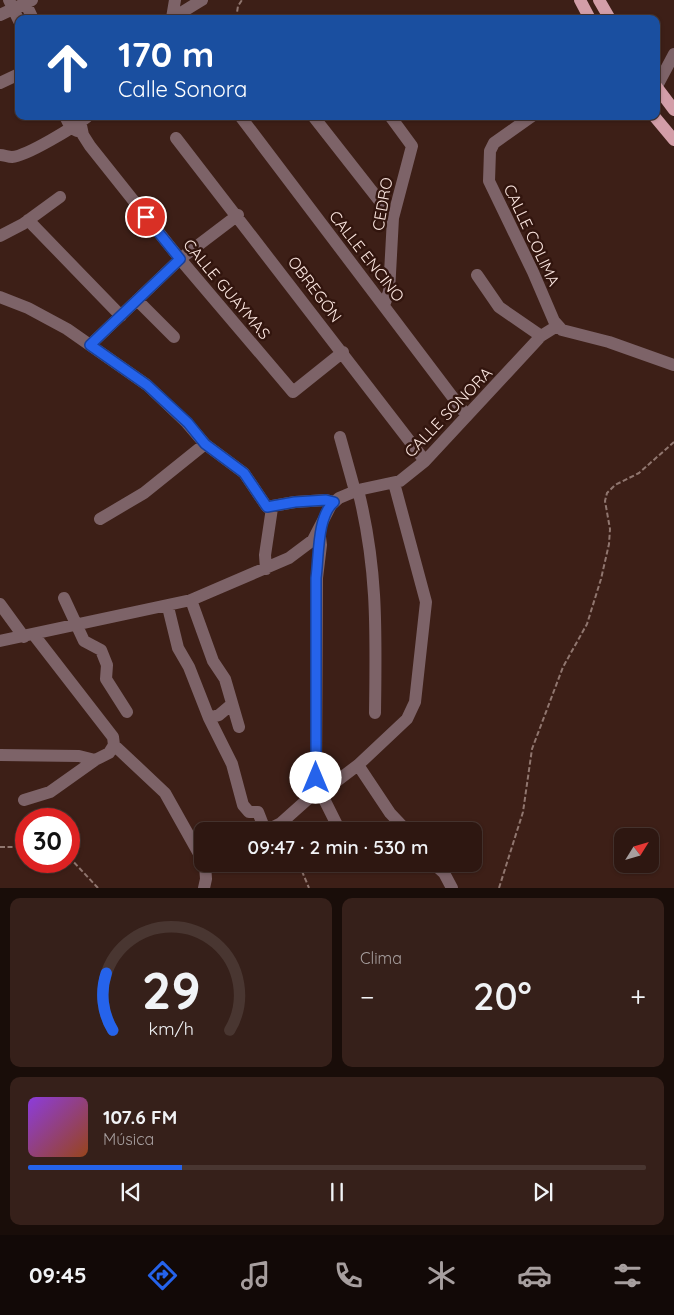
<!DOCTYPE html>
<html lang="es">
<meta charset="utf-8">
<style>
body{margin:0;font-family:Quicksand,sans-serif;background:#36201a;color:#f1f3f6;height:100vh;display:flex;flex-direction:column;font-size:19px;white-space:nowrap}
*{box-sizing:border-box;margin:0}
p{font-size:16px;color:#a79f9f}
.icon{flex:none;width:28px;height:28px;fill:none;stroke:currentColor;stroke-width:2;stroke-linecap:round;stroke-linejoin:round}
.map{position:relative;height:888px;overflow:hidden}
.panel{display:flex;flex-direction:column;gap:10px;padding:10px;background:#190d09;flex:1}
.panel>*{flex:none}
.guide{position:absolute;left:15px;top:15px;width:645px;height:105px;border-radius:10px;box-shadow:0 1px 4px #0004,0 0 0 1px #493631;background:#1a4fa0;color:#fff;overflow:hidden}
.needle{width:32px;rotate:53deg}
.tools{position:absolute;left:614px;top:828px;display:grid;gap:10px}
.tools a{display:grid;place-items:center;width:45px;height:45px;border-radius:10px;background:#2e1711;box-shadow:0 1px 4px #0004,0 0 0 1px #493631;font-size:25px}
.speed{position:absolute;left:15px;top:808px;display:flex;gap:10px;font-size:25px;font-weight:700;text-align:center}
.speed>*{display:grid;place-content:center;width:65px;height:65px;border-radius:50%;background:#2e1711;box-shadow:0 1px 4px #0004,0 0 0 1px #493631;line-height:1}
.speed .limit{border:8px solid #d22;background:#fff;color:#111}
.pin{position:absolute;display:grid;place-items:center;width:42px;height:42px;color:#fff;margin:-21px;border:2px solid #fff;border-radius:50%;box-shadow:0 1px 5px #0007}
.me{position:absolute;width:55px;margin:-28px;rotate:0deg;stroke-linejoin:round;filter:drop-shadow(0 0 4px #0008)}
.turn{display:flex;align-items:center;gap:18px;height:105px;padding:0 20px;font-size:22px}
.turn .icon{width:65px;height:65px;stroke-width:2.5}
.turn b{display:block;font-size:35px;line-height:42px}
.big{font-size:38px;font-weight:600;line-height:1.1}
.panel .widget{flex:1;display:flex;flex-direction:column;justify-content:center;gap:8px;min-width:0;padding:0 18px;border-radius:10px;background:#36201a}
.panel .dial{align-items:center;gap:0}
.dial svg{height:130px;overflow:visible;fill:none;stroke:#493631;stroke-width:7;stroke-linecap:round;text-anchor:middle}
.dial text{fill:#f1f3f6;stroke:none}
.song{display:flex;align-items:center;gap:15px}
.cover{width:60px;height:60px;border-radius:8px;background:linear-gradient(135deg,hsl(270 70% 55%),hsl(20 70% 35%))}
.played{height:5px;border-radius:2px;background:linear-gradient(90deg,#2563eb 25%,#493631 25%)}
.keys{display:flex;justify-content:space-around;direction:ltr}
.heat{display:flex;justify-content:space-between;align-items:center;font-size:28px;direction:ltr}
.panel .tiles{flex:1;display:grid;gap:10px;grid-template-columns:1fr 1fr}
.widget:last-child{grid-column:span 2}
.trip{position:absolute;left:194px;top:822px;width:288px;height:50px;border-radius:10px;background:#2e1711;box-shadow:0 1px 4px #0004,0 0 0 1px #493631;font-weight:600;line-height:50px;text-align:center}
.dock{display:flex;height:80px;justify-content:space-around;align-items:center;background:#120907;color:#a79f9f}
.dock .icon{width:35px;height:35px}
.dock .selected{color:#2563eb}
.dock b{font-size:22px;color:#f1f3f6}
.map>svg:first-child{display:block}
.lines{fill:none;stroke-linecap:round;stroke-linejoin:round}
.path{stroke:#90766f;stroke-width:2;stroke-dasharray:5 2.5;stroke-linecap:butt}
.minor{stroke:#7d6368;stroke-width:12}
.major{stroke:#d39ea8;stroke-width:12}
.route-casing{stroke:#184099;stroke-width:12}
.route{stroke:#2563eb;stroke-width:9}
.labels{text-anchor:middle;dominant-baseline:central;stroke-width:5;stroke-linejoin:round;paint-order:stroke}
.street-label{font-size:16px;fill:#fde8e2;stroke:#32150e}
</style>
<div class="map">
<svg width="674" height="888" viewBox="0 0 674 888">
<rect width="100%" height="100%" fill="#3d1f17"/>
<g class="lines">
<path class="path" d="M236,19L238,6L242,0
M0,847H26
M69,857L98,888
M299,864L309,888
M499,888L523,812L532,749L563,667L587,624L601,579L609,544L610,529L605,501L607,493L615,485L639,473L674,442"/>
<path class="minor" d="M9,0L19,21
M24,0L33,19
M0,15L32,0
M172,18L175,0
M171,19L202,0
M0,83L19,74
M657,86L674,54
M65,116L71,128L77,131
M79,116L83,135L90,146L180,259L293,392L343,352
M240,116L467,416
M313,116L393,218
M532,116L494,143L490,151L489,181L533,272L554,321L562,330L609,342L674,365
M176,138L425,461
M0,155C4,155 8,157 12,157C27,156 74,127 87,117
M28,220L121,316
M0,236L23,224L60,197
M477,275L499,307L541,336
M0,297L28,308L67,329L147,385L187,423L205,444L244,473L267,507L295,502L326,500L334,502
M137,300L174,337
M384,305L389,292L393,218L412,146L390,116
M90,345L180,259L238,215
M340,437L355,491
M358,490C378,569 376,633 375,713
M100,519L144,493L205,444
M319,529L321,545L317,578L316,778L319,789L340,831
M266,569L265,555L272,508
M64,598L84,641L101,650L107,665L106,679L127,712
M191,600L213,661L225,679L239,727
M0,604L24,637
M168,607L178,648L189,667L209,718L232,764L243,805L249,812H258L265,830
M34,635L113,737L114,745L165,793L202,859
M0,641L191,600L289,558L313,540L331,505L339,498L358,490L400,481L425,461L541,336L557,326
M209,718L219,715L232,704
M0,755L79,756L95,760L109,753L114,745
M358,765L390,813L407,831
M24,800L50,792L95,760
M265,831L281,823L319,789L329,787L358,765L407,719L415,702L426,602L394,483
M434,864L444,873L452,888
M207,868L223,864
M204,888L206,879L205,864"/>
<path class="major" d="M580,0L590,19
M599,0L610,19
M656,86L674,110
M654,116L674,140"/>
</g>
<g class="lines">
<g class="route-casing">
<path id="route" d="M146,217L180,259L90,345L147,385L188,423L205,444L244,473L267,507L295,502L326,500L334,502C317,516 319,556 316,578V778"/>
</g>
<use href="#route" class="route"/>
</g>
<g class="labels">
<g class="street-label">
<text transform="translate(382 204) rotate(-80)">CEDRO</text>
<text transform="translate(532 235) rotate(65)">CALLE COLIMA</text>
<text transform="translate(367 256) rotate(52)">CALLE ENCINO</text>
<text transform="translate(227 289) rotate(50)">CALLE GUAYMAS</text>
<text transform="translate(315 289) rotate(53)">OBREGÓN</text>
<text transform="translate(448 412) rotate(-46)">CALLE SONORA</text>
</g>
</g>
</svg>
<div class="tools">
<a><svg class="needle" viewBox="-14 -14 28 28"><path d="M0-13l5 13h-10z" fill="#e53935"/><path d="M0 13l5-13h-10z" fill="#a79f9f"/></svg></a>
</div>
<div class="speed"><div class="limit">30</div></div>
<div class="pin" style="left:146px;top:217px;background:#d93025"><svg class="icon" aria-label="arrive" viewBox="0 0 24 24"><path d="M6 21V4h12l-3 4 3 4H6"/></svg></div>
<svg class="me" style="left:316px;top:778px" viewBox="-20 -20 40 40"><circle r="19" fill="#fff"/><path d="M0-13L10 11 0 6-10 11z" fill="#2563eb"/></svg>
<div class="trip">09:47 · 2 min · 530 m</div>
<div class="guide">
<div class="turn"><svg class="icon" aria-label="ahead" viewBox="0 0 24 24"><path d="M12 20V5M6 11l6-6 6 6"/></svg><div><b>170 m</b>Calle Sonora</div></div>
</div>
</div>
<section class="panel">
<div class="tiles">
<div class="widget dial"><svg viewBox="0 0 100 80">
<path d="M14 69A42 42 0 1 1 86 69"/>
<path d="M14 69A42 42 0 0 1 10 34" stroke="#2563eb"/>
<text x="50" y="56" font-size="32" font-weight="700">29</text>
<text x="50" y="72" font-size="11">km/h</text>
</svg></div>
<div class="widget"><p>Clima</p>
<div class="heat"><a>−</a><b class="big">20°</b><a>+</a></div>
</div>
<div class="widget">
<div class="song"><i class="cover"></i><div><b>107.6 FM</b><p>Música</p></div></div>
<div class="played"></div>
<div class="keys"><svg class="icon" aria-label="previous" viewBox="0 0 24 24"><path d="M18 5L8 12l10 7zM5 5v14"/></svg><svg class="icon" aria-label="pause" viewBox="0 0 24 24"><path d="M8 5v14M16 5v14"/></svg><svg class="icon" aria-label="next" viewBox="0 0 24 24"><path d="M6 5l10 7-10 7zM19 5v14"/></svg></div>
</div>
</div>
</section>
<nav class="dock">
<b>09:45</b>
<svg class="icon selected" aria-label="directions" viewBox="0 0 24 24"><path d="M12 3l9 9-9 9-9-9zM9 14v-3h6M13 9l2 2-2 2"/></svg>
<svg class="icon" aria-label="music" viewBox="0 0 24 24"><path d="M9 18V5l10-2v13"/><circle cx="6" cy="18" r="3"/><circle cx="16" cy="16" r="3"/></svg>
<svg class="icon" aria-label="phone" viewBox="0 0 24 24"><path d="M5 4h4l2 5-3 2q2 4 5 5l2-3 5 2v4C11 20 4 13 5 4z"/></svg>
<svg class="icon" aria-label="climate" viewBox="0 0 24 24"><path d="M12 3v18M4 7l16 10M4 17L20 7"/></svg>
<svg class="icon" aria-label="car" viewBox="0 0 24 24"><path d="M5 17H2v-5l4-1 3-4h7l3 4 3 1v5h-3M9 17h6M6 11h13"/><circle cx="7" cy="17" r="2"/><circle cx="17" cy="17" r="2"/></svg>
<svg class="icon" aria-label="filters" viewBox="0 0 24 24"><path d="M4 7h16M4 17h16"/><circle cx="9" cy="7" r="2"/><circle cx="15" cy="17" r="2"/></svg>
</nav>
